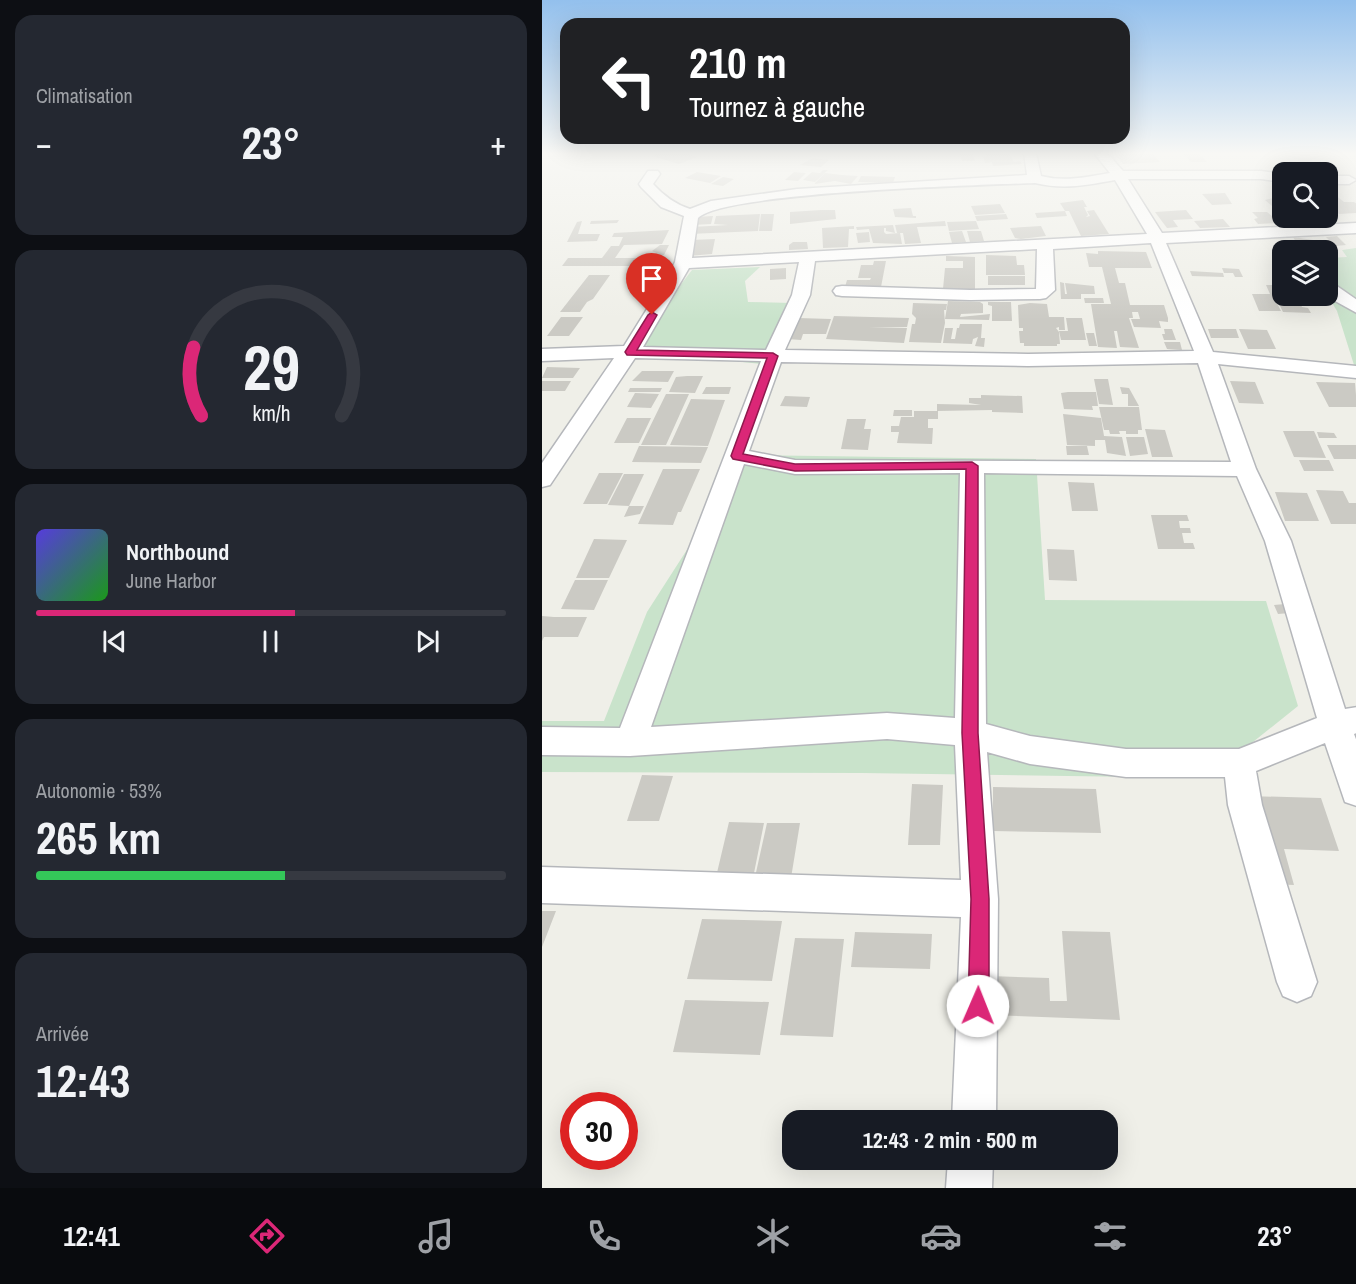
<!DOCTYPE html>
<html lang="fr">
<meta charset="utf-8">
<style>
body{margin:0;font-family:"Archivo Narrow",sans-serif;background:#242831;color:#f1f3f6;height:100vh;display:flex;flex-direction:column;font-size:22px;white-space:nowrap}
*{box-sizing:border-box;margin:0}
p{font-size:20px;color:#9ea1a6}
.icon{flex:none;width:33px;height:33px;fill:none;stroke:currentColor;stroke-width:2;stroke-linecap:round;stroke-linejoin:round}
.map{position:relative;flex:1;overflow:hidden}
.sheet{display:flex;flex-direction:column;gap:15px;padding:15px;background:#0d0f14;width:542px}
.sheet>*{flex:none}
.top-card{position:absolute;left:18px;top:18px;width:570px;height:126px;border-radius:18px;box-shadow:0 6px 24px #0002;background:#202124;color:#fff;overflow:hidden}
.fabs{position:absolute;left:730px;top:162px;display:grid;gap:12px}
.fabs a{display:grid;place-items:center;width:66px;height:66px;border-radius:12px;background:#171b24;box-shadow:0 6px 24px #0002;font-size:30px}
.speed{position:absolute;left:18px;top:1092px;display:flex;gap:12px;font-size:30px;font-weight:700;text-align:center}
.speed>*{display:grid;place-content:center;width:78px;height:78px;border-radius:50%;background:#171b24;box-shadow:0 6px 24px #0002;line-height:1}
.speed .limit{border:9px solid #d22;background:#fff;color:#111}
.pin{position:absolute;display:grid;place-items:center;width:51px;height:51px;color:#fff;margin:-62px -26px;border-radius:50% 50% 50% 0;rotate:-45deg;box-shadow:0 0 6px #0007}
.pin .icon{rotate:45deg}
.me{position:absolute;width:66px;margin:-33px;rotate:1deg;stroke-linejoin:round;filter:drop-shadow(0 0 4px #0008)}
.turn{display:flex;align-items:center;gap:21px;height:126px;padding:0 30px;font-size:27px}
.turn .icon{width:78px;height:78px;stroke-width:2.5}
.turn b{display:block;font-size:42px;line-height:51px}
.big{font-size:45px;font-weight:700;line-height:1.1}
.sheet .card{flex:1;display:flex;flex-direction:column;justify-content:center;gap:9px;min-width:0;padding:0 21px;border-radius:18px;background:#242831}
.sheet .dial{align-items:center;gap:0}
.dial svg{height:156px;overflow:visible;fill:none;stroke:#363941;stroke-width:7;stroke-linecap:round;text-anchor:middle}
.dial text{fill:#f1f3f6;stroke:none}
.song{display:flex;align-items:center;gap:18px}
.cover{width:72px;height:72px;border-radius:9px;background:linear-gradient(135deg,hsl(250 70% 55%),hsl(120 70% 35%))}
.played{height:6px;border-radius:3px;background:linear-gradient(90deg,#db2777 55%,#363941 55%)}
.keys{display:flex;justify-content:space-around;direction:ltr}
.heat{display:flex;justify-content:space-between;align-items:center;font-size:33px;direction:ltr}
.charge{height:9px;border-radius:4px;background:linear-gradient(90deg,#34c759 53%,#363941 0)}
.trip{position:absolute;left:240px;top:1110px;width:336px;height:60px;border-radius:18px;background:#171b24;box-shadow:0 6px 24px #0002;font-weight:700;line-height:60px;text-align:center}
.tabs{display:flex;height:96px;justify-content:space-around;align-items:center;background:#090b0e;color:#9ea1a6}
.tabs .icon{width:42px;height:42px}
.tabs .selected{color:#db2777}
.tabs b{font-size:27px;color:#f1f3f6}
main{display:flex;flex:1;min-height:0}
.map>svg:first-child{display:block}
.green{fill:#c9e3cb}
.building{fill:#cbcac4}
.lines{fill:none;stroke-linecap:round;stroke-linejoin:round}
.minor-casing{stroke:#b5b7bb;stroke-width:3}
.minor{fill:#fff;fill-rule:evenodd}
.route{fill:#db2777;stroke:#8e194d;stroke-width:1.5}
</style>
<main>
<section class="sheet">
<div class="card"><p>Climatisation</p>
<div class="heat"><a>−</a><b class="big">23°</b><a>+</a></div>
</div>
<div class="card dial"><svg viewBox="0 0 100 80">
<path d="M14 69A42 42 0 1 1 86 69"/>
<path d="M14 69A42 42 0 0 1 10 34" stroke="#db2777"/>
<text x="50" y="56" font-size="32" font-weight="700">29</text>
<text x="50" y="72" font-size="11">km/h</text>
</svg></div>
<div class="card">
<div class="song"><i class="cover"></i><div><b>Northbound</b><p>June Harbor</p></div></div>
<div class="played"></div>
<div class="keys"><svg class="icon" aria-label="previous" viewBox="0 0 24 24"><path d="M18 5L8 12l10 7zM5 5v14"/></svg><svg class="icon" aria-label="pause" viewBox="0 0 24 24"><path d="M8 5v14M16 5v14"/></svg><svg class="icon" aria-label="next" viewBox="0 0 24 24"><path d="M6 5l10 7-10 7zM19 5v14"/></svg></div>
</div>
<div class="card"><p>Autonomie · 53%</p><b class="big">265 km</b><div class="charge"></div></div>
<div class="card"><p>Arrivée</p><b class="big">12:43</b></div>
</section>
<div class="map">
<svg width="815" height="1188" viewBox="0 0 815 1188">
<rect width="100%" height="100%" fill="#efefe8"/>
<path class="green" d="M814,248V366L812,365L795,311L786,296V258L805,257L800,250Z
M218,267L203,281L206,302L251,303L228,365L113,353L97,339L150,270Z
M193,455L494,459L503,600L724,601L756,706L666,778L320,773L0,772V721H62L105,612L173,506Z"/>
<path class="building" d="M117,153H143L155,157L137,164L110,156Z
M417,153H430L433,161H420Z
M442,153H467L472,162L478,161L480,164L451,166L450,162L443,163L441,156H444Z
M610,153L618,162L581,164L574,155Z
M641,153H657L665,162H649Z
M271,158L287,160L279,167L258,165Z
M281,170H286L273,182L261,180L270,172L278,173Z
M155,172L179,176L168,183L143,178Z
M252,172L264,173L256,181L243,180Z
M283,173L300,175L316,176L309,184L293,181L272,184Z
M319,176L353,177L351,183L316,182Z
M181,177L192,179L181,186L169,184Z
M683,193L690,204L670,205L660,194Z
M786,194H792L802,202H812L815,204V213L797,214L786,204Z
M735,197L737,199L741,197V205L730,206L723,200Z
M541,200L545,207H542L546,215L544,217L548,216L545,211L552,210L567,234L539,236L527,211H523L518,203Z
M458,204L463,213L433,215L429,206Z
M369,208L371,216H374V218L353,217L351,209Z
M279,210H293L294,219L248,224V212Z
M644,210L651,219L631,220L636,227L625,228L613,212Z
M523,211L525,216L495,218L493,213Z
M710,212H725L738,223L716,224L712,219L716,218Z
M218,214L216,231L147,234L149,227L186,225L172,224L174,216Z
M219,214H232L230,231H217Z
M464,214L466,219L435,221L433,216Z
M171,216L169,224L150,225L152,217Z
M681,219L688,227L658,228L652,221Z
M77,220L75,223L48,224L49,221Z
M40,221L36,234H58L55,241L25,242L35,222Z
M403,221L404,226L375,227L379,243L363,244L361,233H355L353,225Z
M434,221L437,229L407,231L405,222Z
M351,225L353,233L344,231V228H342V232L344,234L358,233L360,244L331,243L327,229L315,230L314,227Z
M312,226V229H307L306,247L281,248L280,228Z
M499,226L504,236L479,239L473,238L468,228Z
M127,230L120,244L82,245L73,258H113L108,266H20L26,258H60L69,246H77L81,237H70L72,233Z
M420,231L424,242L410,243L407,232Z
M425,231H439L442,241L428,242Z
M327,232L328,242L316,243L314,233Z
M795,236L804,245L793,246L779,240H787L784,237Z
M751,237L778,241L783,250L758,249Z
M173,239L170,254L146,256L149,240Z
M251,242H265L266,249L247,250V245Z
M118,245H127L122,255L116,256L117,254L110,251Z
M556,251L604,252L610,268H573L577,283H583L588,305H622L626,318V322L617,321L619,328L592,327L589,319H598L596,312H590L591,318H587L597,348L578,347L575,331H572L575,348L556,347L549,304H569L560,267H547L544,253L556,254Z
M444,255L474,256L475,265H482L483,275H444Z
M404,256L433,257V289H401L403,268H421V261H404Z
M332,261H344L339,287H303L305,280H328L329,278H316L319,265H331Z
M244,268V279L228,280V269Z
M680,268L697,269L701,277H693L691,273H682Z
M648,271L681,273L682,277L650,276Z
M47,275H68L51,299L45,302L38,312H18Z
M446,276H483V285H446Z
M518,282L522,283L523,294H525L523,283L552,286L553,294H539V299H519Z
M724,285H741V296H759L763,301H734L739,311H717L710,294H728Z
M542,298H561L562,303H543Z
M406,301L438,302L441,304V313L419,314L418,317L448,314L447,320L403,319Z
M446,302H469L470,321H450V306L446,305Z
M371,303L405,304L404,310H402L403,323L399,343L367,342L370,324H373L374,318L370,314Z
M488,303L505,304L507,317H522L523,330H517V327L514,328L517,332L518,344H515V346H482V343H478L477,331H481V328H477L476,305Z
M737,304L759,305L760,307L766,308L769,313L741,312Z
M292,316L367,318L365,327H327L365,328L362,343L284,339Z
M19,317H41L27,336H5Z
M256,318L289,319L284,334H261L259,340L245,339Z
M524,318H540L544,340H519L517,331H526Z
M418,324H440L439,338H443L442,347L433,346L436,337L431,339L430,344L401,343L403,328H411L409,339H413L415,328H417Z
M622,329H630L634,340H622L620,334H623Z
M666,329H694L697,338H669Z
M697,329L725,330L734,349H706Z
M544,333H552L555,346H547Z
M622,342H638L640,350L625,349Z
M5,367L38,368L31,378H0Z
M100,371H132L126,382L90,381Z
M145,376H161L153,393L127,392L134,377Z
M552,379H566L571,405L557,404Z
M0,381H29L23,391H0Z
M688,381L713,382L722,404L697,403Z
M774,382L813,383L815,407H787Z
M164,387H189L187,394H160Z
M578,387L587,388L597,406H586V394H580Z
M88,388H120L118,392H86Z
M526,392H554L556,406H550L551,410L522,409L519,393Z
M93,393L117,394L109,408L85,407Z
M124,394H147L124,445H99Z
M439,395L480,396L481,413L450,412V410L395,411V404L439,405L427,403V398H439Z
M243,396L268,397L265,407L238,406Z
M149,399L183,400L166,446L128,445Z
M557,407H597L600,430H596V434H584V431H577L578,434H568L567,430H562Z
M352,410H370V416H351Z
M372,411H396V419H386V428H391L390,444L355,443L357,432H349V426H357L359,417H372Z
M521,414L559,418L562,436L580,437L584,456L565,453L563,440H553V446L525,445Z
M85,418H109L97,443H72Z
M305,419H324L322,429H329L326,450L299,449Z
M603,429L623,430L631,457H610Z
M741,431H772L784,458L752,457Z
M775,432L792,433L795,438H777Z
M584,437H602L606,454L588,456Z
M785,445H815V459H792Z
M97,446L166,447L159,463L90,462Z
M524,446H545L547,455H525Z
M757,460H787L792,471H762Z
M121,469H158L139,512H136L131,525L96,524Z
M57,473H81L65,504H41Z
M82,474H102L87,506L66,505Z
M526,482L552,483L556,511H530Z
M774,490L801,491L807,503H815V524H789Z
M733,492L765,493L777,521H743Z
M87,506H102L98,514L82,517Z
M609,515H645L647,521H637L638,528H648L649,533H640L642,543H651L653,549H616Z
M52,539L85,540L67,578H34Z
M505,549L532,550L535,581L507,580Z
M33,580H66L52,610L19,609Z
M743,604L748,613L736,614L732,605Z
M0,616L12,617H45L36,637H2L0,641Z
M100,775L131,776L117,821H85Z
M370,784L401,785L398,845H366Z
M451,787L554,789L559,833L451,831Z
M706,796L779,798L797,851L742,849L752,885L728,884Z
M187,822L222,823L211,878L174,877Z
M225,823H258L249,878L213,877Z
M0,911H14L0,947Z
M160,919L240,921L230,981L145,979Z
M520,931L568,932L578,1020L448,1015V976L507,978L508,1001H525Z
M313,932L390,934L388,969L309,967Z
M253,938L302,939L291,1037L238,1035Z
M143,1000L227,1002L218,1055L131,1052Z"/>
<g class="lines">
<g class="minor-casing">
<path id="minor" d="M482,153H494L499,176C523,182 544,177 568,173L552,153H565L581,171H719L741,174V182L719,179H586L620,233L815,223V233L624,243L671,352L815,366V378L676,364L714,469L749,541L803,709L815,707V733L812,734L815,742V806L803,802L783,743L714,771L720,805L775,982L769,996L755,1002L741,996L735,982L686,805L683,777H584L488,764L445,752L456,899L454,1120H410L419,917L0,903V867L419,880L413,745L345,739L88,756L0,755V727L78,728L219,361L93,358L8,485L0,487V463L72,358L0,361V349L82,346L128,272L133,262L142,216L119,207L99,187L97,184L106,171H116L118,174L111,184C122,196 133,204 148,209L169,201L255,189L485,175ZM573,180L605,234L150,258L156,218C180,192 443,185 493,183C522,190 545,185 573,180ZM609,243L652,351L486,354L243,350L268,295L273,261L495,249L494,289L428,290L300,286L294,287L291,291L294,295L300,296L428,300L498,299L504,298L513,290L511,249ZM257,262L250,295L224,350L101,347L147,268ZM239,362L486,366L656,363L689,462L253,460L207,451ZM202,464L253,474L418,473L413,718L345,713L109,727ZM442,473L695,476L723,541L775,718L697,749H584L488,736L444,724Z
M786,176H807L814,180L807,184H786Z
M786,283L792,284L815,300V313L784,296H786Z
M406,1160H451L450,1188H404Z"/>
</g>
<use href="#minor" class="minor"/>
</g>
<linearGradient id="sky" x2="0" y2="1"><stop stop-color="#93c0ed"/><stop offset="0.48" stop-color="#f8f8f5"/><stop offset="1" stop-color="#f8f8f5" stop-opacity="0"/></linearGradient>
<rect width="815" height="320" fill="url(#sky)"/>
<path class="route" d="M110,312L115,315L95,350L231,353L236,356L201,454L253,464L430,462L436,466V733L447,899V1006L444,1013L436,1016L429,1013L426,1006L429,899L420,733L424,469L253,471L191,459L189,456L225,358L85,355L83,352L106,315Z"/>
</svg>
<div class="fabs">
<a><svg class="icon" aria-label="search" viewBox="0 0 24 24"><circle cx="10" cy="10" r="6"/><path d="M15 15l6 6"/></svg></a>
<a><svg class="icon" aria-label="layers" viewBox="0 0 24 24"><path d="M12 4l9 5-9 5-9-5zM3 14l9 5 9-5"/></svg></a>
</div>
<div class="speed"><div class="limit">30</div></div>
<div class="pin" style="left:110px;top:315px;background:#d93025"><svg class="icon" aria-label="arrive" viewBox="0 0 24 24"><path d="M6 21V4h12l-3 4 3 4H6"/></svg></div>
<svg class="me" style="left:436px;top:1006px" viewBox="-20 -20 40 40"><circle r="19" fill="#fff"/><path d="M0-13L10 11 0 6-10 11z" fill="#db2777"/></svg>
<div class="trip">12:43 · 2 min · 500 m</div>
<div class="top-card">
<div class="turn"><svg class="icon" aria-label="left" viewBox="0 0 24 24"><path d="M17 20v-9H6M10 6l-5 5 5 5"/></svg><div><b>210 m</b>Tournez à gauche</div></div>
</div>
</div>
</main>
<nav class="tabs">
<b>12:41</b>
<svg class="icon selected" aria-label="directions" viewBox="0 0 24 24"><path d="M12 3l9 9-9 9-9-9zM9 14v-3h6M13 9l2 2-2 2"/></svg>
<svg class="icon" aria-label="music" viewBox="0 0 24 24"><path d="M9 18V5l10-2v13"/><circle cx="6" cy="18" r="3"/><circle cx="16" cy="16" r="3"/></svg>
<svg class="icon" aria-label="phone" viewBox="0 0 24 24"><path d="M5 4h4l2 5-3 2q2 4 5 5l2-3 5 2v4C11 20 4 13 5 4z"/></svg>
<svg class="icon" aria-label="climate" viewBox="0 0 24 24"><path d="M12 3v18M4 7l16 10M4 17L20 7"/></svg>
<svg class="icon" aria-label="car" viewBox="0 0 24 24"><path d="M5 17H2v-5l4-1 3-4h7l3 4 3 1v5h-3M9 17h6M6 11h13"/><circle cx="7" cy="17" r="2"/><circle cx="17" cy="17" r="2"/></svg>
<svg class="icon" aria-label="filters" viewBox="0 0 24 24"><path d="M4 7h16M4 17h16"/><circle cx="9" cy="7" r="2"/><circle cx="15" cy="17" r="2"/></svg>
<b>23°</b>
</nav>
